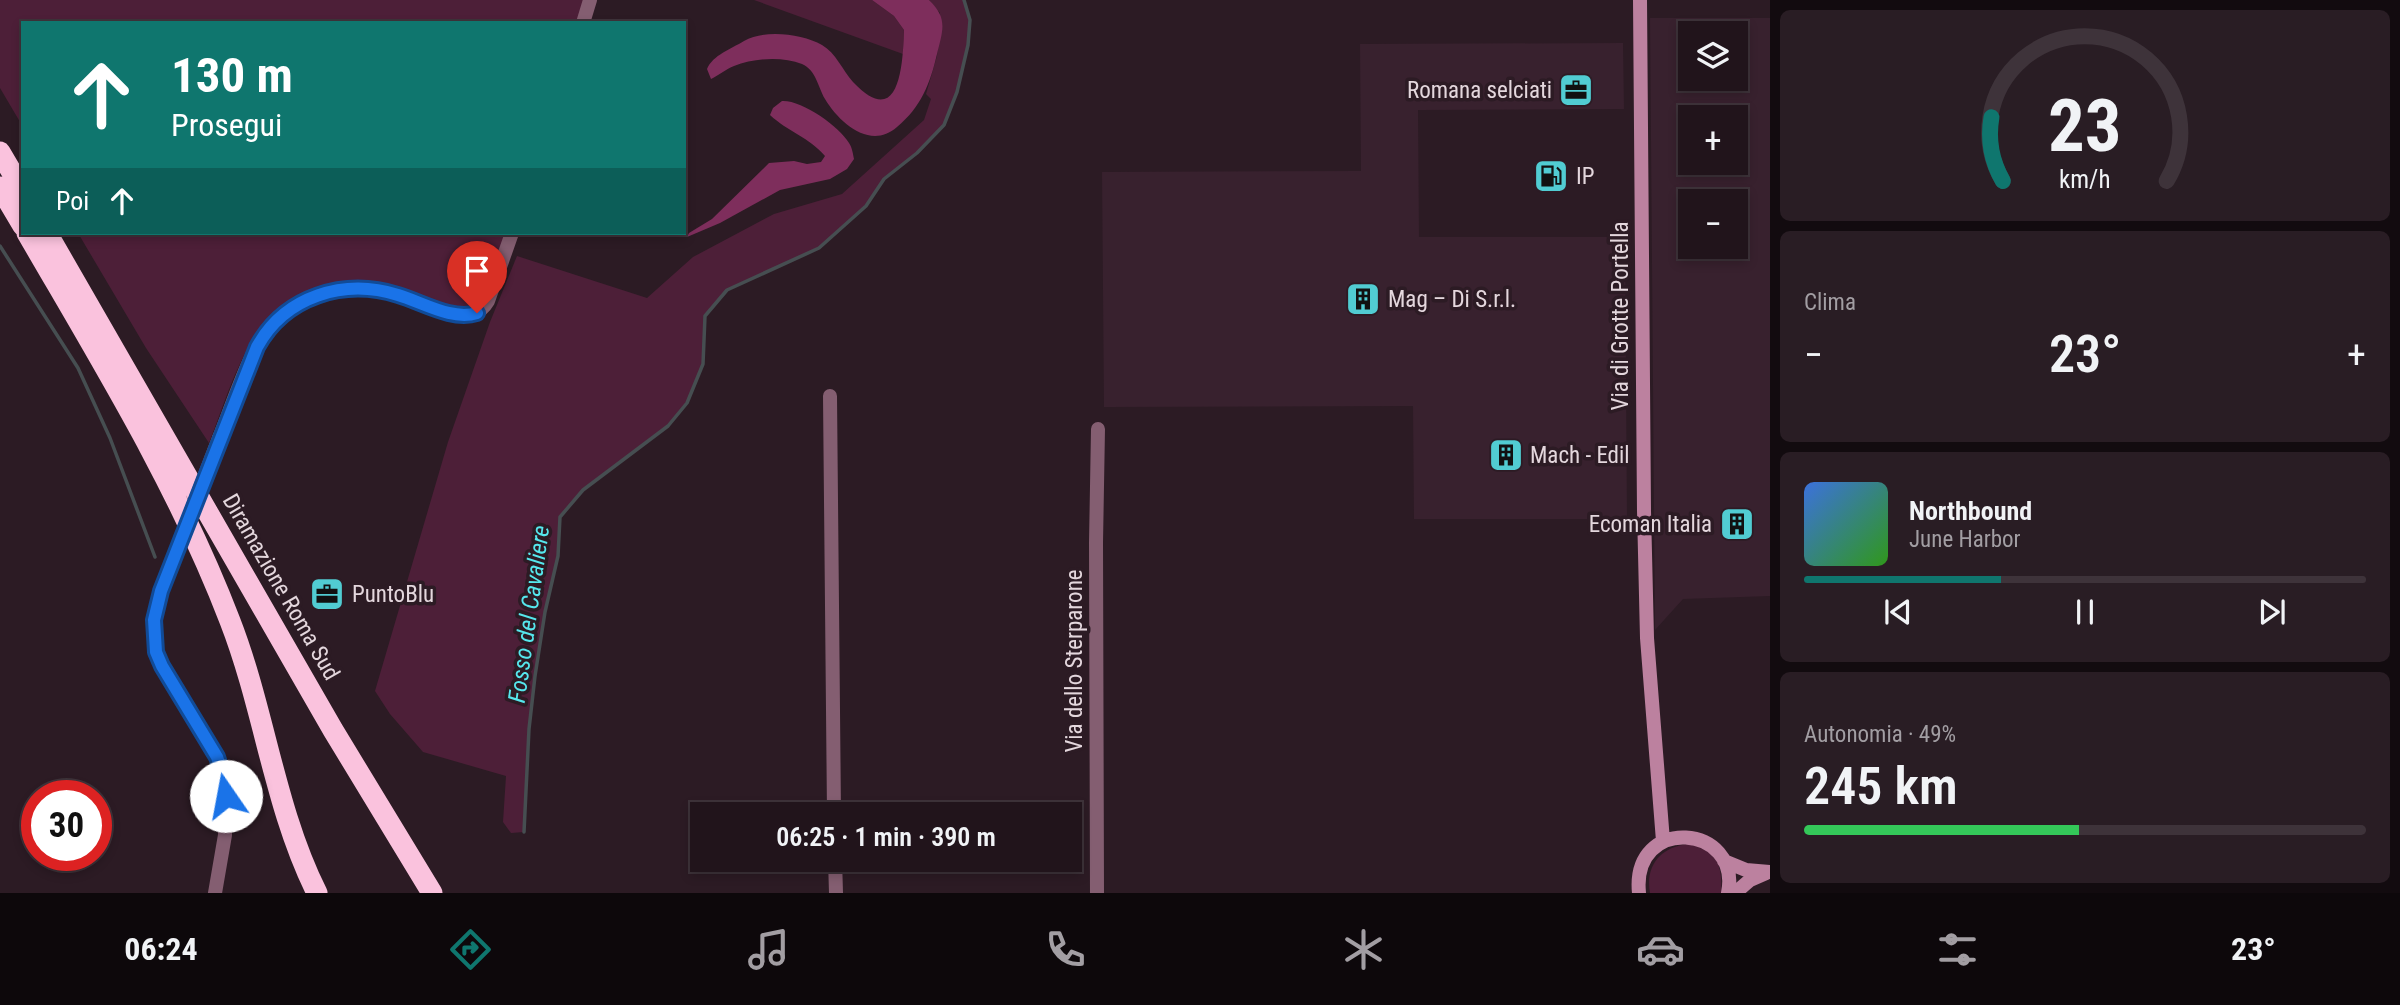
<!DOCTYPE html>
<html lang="it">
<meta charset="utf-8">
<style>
body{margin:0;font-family:"Roboto Condensed",sans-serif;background:#291d24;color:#f1f3f6;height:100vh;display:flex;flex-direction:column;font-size:26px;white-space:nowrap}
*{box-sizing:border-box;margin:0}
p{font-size:23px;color:#a29ea3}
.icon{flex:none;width:38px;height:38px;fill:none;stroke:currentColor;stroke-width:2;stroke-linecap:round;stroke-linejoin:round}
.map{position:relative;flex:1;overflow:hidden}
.side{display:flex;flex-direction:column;gap:10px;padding:10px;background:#120b0f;width:630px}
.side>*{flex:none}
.hud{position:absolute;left:21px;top:21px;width:665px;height:214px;border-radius:0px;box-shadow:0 4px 10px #0003,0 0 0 2px #3e333a;background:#0f766e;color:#fff;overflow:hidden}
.fabs{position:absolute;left:1678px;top:21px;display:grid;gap:14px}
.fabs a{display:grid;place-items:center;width:70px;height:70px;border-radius:0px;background:#21141b;box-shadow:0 4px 10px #0003,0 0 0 2px #3e333a;font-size:35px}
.speed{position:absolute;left:21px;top:780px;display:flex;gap:14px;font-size:35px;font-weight:700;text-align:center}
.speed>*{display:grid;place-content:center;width:91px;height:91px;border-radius:50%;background:#21141b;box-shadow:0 4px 10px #0003,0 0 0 2px #3e333a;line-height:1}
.speed .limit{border:10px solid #d22;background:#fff;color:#111}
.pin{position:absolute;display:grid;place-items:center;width:60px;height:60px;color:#fff;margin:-72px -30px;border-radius:50% 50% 50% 0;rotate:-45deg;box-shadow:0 0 7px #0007}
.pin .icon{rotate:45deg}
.me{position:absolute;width:77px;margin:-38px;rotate:348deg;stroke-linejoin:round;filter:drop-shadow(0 0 5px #0008)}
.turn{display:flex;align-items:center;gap:24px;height:147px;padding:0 35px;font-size:32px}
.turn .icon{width:91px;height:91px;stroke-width:2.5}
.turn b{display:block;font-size:49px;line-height:60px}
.then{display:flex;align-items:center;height:66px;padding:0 35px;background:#0003;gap:14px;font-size:26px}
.big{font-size:52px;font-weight:600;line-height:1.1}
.side .card{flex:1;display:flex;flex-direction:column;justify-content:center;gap:10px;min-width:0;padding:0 24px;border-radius:10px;background:#291d24}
.side .dial{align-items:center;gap:0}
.dial svg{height:182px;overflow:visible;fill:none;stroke:#3e333a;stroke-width:7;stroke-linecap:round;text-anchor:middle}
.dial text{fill:#f1f3f6;stroke:none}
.song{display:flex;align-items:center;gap:21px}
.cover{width:84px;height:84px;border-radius:10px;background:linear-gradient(135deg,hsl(220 70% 55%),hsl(110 70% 35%))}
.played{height:7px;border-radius:4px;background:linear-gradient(90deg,#0f766e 35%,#3e333a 35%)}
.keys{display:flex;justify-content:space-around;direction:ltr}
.heat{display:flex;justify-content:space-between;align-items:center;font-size:38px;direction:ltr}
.charge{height:10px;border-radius:5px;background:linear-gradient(90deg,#34c759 49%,#3e333a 0)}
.trip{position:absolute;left:690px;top:802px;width:392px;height:70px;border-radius:0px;background:#21141b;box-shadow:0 4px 10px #0003,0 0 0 2px #3e333a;font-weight:600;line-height:70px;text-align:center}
.tabs{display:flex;height:112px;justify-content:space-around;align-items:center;background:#0d080b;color:#a29ea3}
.tabs .icon{width:49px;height:49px}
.tabs .active{color:#0f766e}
.tabs b{font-size:32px;color:#f1f3f6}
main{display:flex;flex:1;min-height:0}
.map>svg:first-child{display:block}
.built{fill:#38212e;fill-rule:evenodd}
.green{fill:#4d1f38}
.forest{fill:#7e2e5c}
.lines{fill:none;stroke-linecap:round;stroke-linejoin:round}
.stream{stroke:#464e51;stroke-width:3.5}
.minor{stroke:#845e71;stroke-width:14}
.secondary{stroke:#bc819f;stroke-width:14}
.motorway{stroke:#fac2dd;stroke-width:21}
.minor-bridge{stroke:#845e71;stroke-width:14}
.route-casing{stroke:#114b97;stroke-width:18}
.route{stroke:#1a73e8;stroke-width:12}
.labels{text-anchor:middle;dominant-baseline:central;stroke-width:7;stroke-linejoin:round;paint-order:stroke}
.poi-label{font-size:23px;fill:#e4d7dd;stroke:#2c1b24;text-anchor:start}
.street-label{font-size:23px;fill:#e4d7dd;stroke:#2c1b24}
.water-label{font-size:24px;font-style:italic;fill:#56e7ed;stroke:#2c1b24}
</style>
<main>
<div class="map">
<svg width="1770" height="893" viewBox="0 0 1770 893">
<rect width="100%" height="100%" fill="#2c1b24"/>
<path class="built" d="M1650,18H1770V596L1683,599L1655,630ZM1690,33H1736V79H1690ZM1690,117H1736V163H1690ZM1690,201H1736V247H1690Z
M1623,43L1624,109L1418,110L1419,237H1625L1627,519H1414L1413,406L1104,407L1102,172L1361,171L1360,44Z"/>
<path class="green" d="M0,0H584L576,23H23V127L0,88Z
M754,0H872L894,16L904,30L903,54Z
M929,0H964L970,20L968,45L957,92L944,125L917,153L884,179L866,206L819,248L727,291L705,316L703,364L687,403L668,426L583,490L560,517L558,556L545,612L529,728L524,832L511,833L503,822L506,776L423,752L390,714L375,691L448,442L490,322L517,256L647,298L693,257L774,214L842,194L924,120L931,99L926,94L937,56L940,13Z
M78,233H506L482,298L471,307C442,311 404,288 374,282C355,278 335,281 317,288C248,311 233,383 209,443L146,348Z
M1688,844C1717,851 1723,865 1721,893H1650C1645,865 1661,847 1688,844Z"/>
<path class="forest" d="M872,0H929C948,18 943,30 937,54C930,84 921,107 897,127C871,150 840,124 825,99C818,87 816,70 802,64C782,56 754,58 734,66C726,69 719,75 711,79L707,69C713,55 731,49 744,41C765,29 802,34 822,45C836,53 843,71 853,82C900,132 903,63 904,30L894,16Z
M782,101C802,100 839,126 849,143C852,147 853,154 854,159L847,169L830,179L780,190L720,223L687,237L689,233L712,219L769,163L794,161L807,164L821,162L825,156C810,138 787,131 770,115L773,108Z"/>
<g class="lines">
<path class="stream" d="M0,246L78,368L110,438L155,557
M524,832L529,729L535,676L545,612L558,556L560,517L583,490L668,426L687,403L703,364L705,316L727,290L819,248L866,206L884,179L917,153L944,125L957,92L968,45L970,20L964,0"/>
<path class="minor" d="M583,23L590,0
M830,396L834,814
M219,438C232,407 250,348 271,325C296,297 336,284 374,289C400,293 449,320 472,314C480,312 484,308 488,301L512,233
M166,576L154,620L156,652L162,666L212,747L224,781L225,835L215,893
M835,859L836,893
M1097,893L1096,543L1098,429"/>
<path class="secondary" d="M1640,0L1644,511L1647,638L1663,841
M1724,861L1746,870L1770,872
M1639,893C1631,814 1742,824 1728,893
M1735,893L1750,880L1766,873"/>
<path class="motorway" d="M0,152L23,191
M0,187L23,226
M27,233C100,359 178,485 230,621C265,711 274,807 317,893
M47,233L333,730L432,893"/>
<path class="minor-bridge" d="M166,576L219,438"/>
</g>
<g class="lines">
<g class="route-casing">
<path id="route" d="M226,796L223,775L217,757L162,666L156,652L154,620L161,591L257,347C285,296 344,278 398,295C422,302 452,321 477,313"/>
</g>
<use href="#route" class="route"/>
</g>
<defs>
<g id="office-square" transform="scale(1.75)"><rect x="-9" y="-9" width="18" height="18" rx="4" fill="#51ccd2" stroke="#2c1b24"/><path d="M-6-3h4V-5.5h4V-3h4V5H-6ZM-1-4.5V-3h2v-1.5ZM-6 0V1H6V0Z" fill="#111"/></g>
<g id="fuel-square" transform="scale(1.75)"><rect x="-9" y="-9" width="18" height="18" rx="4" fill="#51ccd2" stroke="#2c1b24"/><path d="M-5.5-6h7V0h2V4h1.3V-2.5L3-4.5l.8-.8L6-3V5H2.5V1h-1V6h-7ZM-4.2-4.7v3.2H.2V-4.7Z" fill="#111"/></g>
<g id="building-square" transform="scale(1.75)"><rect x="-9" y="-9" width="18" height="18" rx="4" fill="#51ccd2" stroke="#2c1b24"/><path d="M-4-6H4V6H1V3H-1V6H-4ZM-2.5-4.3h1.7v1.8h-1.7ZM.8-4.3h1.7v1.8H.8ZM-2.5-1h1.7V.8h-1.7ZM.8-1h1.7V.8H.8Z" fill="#111"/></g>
</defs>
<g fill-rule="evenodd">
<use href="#office-square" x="1576" y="90"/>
<use href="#fuel-square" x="1551" y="176"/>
<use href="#building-square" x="1363" y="299"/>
<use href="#building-square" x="1506" y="455"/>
<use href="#building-square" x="1737" y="524"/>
<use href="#office-square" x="327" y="594"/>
</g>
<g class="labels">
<g class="poi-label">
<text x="1552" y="90" text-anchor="end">Romana selciati</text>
<text x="1576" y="176">IP</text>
<text x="1388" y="299">Mag – Di S.r.l.</text>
<text x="1530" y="455">Mach - Edil</text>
<text x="1712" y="524" text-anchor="end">Ecoman Italia</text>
<text x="352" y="594">PuntoBlu</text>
</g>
<g class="street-label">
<text transform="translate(1620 316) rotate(-90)">Via di Grotte Portella</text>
<text transform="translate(281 587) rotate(60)">Diramazione Roma Sud</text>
<text transform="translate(1074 661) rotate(-90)">Via dello Sterparone</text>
</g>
<g class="water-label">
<text transform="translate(529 614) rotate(-82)">Fosso del Cavaliere</text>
</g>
</g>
</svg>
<div class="fabs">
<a><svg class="icon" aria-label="layers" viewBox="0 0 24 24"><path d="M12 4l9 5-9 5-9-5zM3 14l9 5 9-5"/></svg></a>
<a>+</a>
<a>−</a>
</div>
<div class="speed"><div class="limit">30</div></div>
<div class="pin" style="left:477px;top:313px;background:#d93025"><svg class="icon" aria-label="arrive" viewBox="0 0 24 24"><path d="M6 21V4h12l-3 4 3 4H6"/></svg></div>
<svg class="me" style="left:226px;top:796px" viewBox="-20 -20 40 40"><circle r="19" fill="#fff"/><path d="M0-13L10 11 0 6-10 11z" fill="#1a73e8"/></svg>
<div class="trip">06:25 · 1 min · 390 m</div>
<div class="hud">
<div class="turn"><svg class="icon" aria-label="ahead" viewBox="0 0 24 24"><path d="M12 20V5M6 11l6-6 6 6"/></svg><div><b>130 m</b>Prosegui</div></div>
<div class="then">Poi<svg class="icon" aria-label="ahead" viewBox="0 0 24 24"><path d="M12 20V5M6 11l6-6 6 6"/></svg></div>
</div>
</div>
<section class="side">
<div class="card dial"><svg viewBox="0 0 100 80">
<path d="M14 69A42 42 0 1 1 86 69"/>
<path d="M14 69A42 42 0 0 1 9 41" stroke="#0f766e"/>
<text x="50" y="56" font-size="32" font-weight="700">23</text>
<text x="50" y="72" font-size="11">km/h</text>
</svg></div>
<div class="card"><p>Clima</p>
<div class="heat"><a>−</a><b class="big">23°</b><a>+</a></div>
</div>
<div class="card">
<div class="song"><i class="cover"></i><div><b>Northbound</b><p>June Harbor</p></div></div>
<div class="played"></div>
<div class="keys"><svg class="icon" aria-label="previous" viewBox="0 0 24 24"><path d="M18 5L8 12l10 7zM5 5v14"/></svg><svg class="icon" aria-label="pause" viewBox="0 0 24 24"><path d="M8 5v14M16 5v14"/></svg><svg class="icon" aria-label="next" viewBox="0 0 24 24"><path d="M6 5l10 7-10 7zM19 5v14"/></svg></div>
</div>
<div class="card"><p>Autonomia · 49%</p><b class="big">245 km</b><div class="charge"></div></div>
</section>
</main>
<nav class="tabs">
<b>06:24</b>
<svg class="icon active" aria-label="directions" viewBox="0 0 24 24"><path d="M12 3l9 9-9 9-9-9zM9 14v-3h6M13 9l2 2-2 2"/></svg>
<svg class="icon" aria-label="music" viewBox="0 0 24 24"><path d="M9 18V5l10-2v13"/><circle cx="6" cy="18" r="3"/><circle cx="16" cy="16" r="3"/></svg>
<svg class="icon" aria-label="phone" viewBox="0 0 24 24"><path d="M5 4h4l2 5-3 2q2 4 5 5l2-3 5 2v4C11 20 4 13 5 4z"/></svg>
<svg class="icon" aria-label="climate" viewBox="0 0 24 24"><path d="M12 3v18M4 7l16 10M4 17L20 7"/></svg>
<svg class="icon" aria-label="car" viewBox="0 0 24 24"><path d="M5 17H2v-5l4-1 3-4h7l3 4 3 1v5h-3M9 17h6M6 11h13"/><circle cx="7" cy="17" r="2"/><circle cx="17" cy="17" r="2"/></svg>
<svg class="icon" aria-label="filters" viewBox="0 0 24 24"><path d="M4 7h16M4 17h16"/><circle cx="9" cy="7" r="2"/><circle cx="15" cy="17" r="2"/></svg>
<b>23°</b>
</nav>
